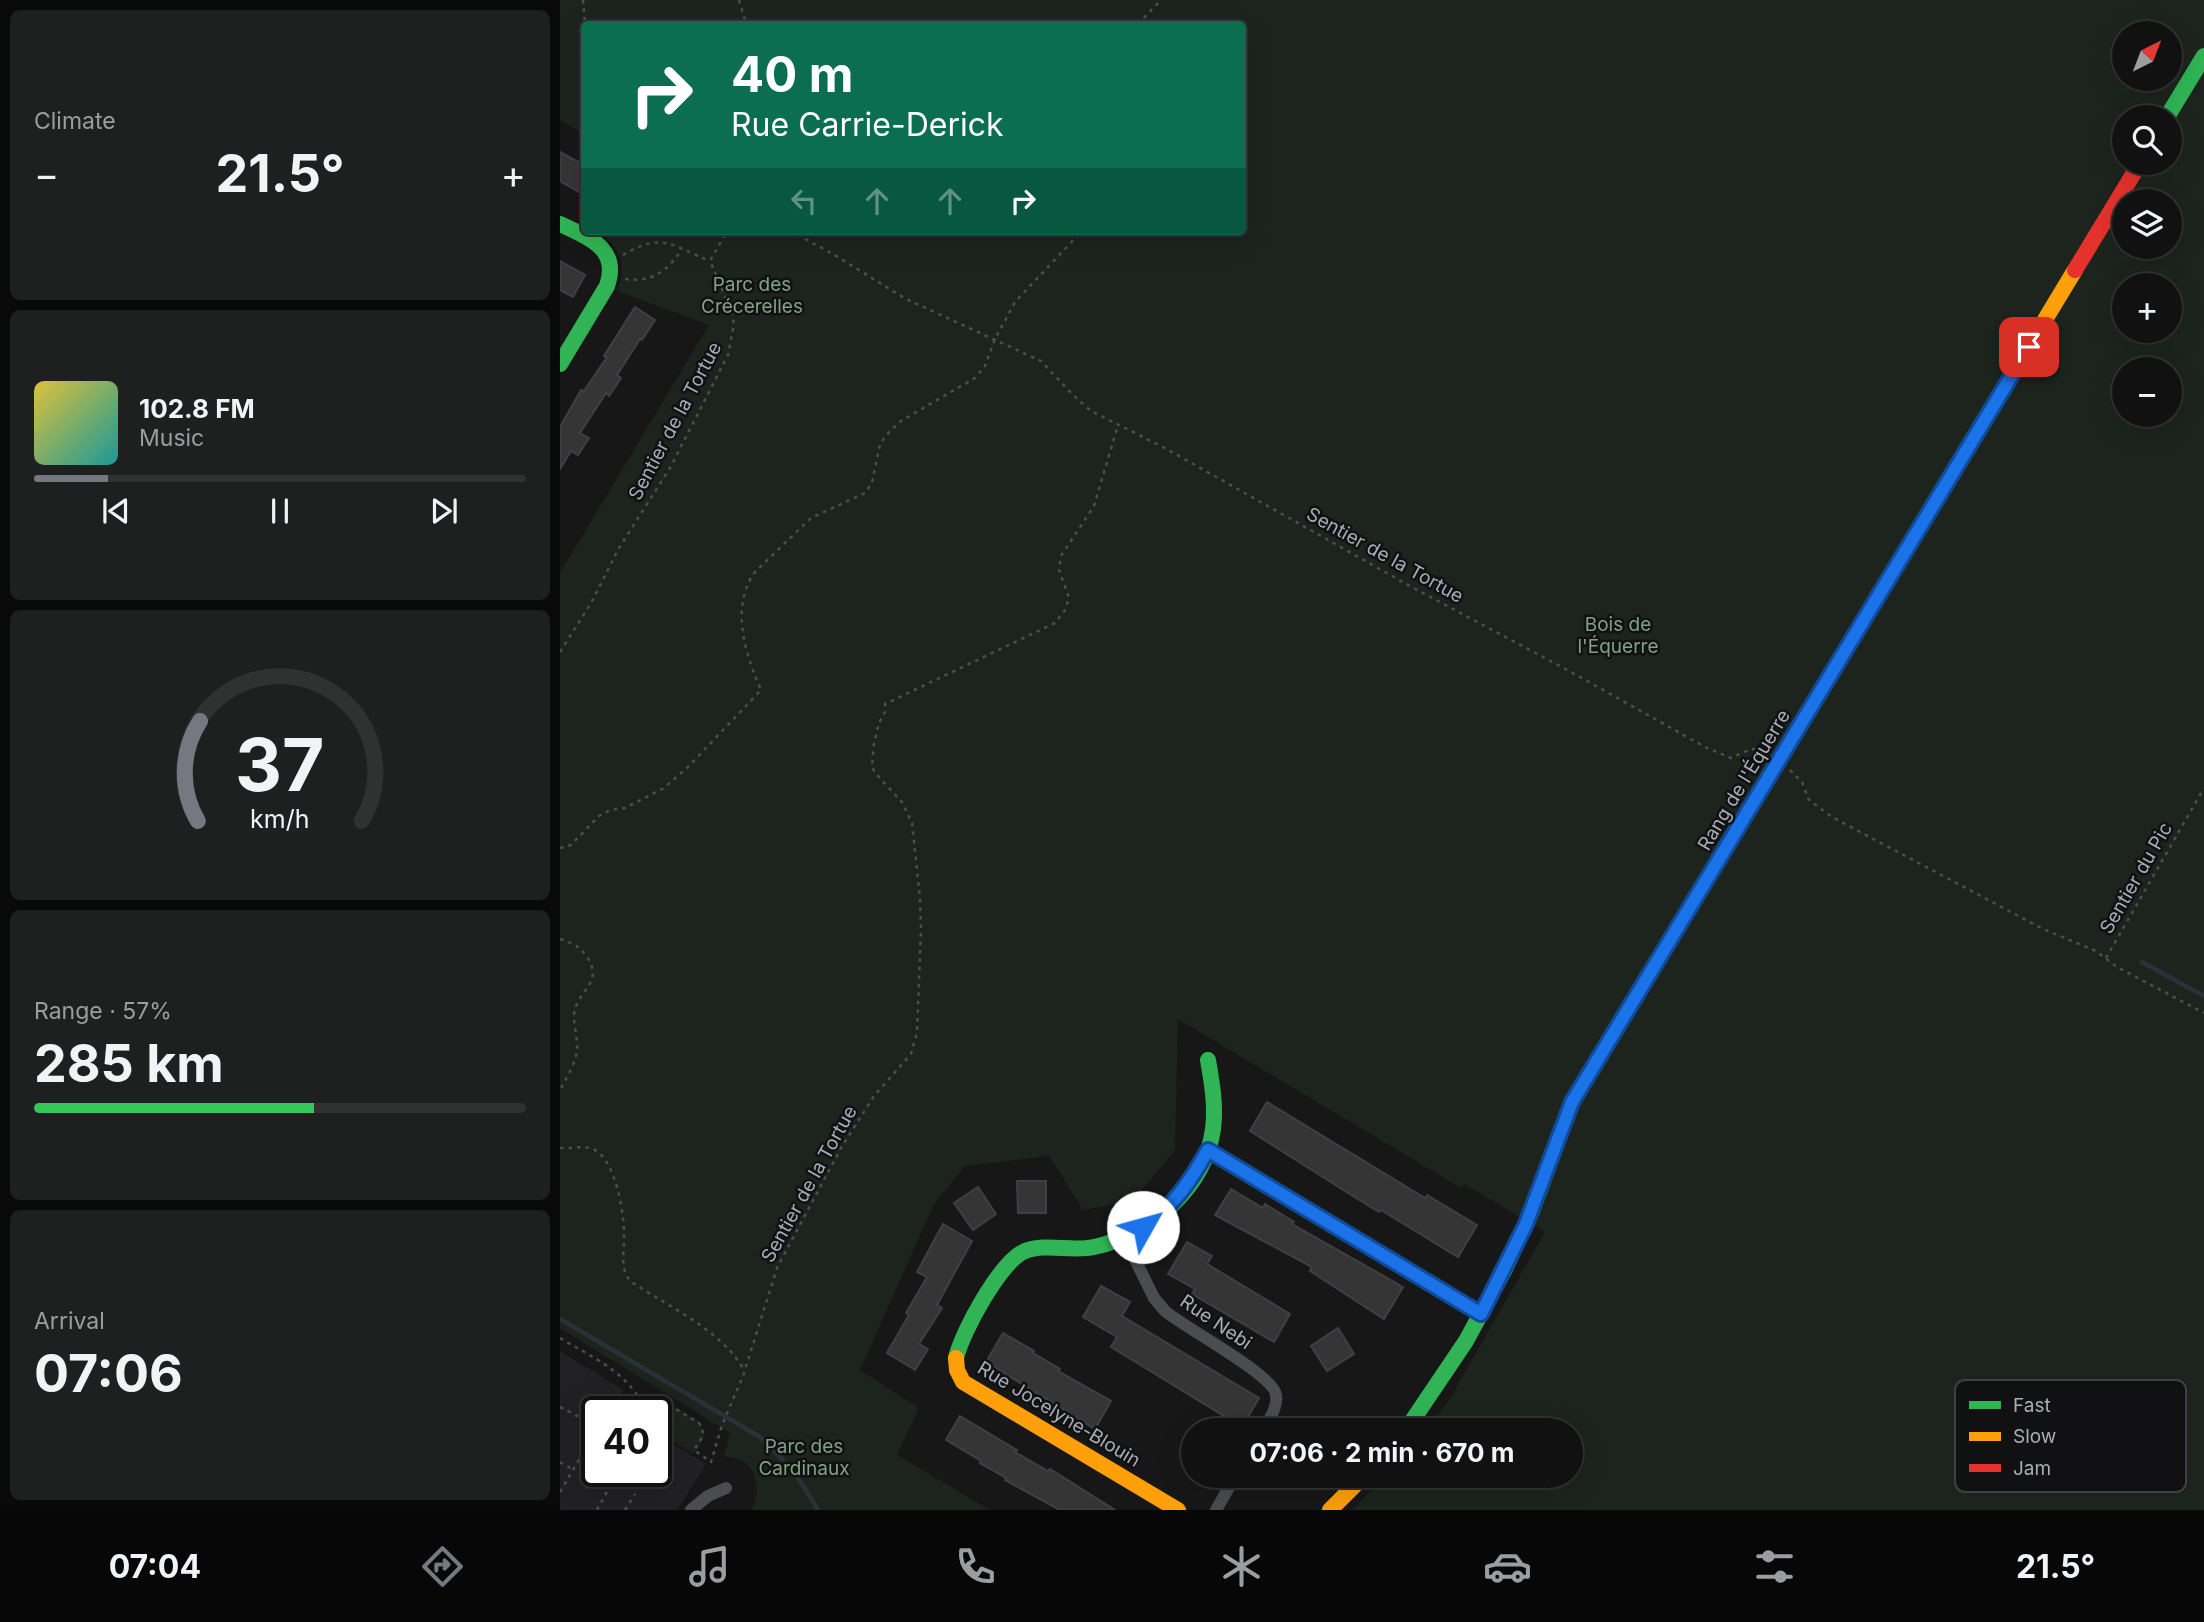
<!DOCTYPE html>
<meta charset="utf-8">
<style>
body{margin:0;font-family:Inter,sans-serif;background:#1e1f1f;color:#f1f3f6;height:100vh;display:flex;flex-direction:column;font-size:26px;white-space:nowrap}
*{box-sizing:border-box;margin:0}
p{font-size:23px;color:#9c9d9f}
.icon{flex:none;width:38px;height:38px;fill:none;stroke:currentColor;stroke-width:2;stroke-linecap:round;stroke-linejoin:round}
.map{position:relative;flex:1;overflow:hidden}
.panel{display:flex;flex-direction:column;gap:10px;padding:10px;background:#090909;width:560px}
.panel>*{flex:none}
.hud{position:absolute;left:21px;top:21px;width:665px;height:214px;border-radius:7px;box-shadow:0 7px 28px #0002,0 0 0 2px #303131;background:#0b6e4f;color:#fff;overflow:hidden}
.needle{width:46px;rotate:42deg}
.buttons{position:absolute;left:1552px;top:21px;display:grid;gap:14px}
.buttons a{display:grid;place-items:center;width:70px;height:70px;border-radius:50%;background:#111;box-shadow:0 7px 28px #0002,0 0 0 2px #303131;font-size:35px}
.speed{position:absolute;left:21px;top:1396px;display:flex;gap:14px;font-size:35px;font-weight:700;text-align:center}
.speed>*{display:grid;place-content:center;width:91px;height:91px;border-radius:50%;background:#111;box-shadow:0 7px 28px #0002,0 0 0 2px #303131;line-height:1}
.speed .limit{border:4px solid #111;border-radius:10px;background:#fff;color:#111}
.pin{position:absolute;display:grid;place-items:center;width:60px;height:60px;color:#fff;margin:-30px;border-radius:14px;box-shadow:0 4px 10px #0006}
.me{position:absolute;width:77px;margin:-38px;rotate:52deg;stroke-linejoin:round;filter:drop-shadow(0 0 5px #0008)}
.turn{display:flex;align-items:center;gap:24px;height:147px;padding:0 35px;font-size:32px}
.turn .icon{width:91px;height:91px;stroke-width:2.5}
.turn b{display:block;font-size:49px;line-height:60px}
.lanes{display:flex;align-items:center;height:66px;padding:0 35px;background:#0003;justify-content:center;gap:35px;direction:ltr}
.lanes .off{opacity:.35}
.big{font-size:52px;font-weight:700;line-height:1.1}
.panel .widget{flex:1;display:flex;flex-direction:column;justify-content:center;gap:10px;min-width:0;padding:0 24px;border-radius:10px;background:#1e1f1f}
.panel .dial{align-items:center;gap:0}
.dial svg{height:182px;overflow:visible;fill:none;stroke:#303131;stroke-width:7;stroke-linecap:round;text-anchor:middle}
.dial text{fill:#f1f3f6;stroke:none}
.song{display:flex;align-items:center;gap:21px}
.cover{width:84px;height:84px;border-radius:10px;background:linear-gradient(135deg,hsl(50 70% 55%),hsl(180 70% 35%))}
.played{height:7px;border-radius:4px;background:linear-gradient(90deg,#757880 15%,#303131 15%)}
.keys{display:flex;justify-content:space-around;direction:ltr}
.heat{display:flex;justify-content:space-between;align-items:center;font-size:38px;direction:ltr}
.charge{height:10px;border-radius:5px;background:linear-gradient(90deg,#34c759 57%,#303131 0)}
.trip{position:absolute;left:621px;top:1418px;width:402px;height:70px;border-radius:35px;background:#111;box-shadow:0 7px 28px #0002,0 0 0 2px #303131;font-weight:700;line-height:70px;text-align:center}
.dock{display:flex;height:112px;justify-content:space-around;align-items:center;background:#070707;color:#9c9d9f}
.dock .icon{width:49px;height:49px}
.dock .selected{color:#757880}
.dock b{font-size:32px;color:#f1f3f6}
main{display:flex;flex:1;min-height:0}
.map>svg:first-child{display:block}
.built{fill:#212123}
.green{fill:#1d241e;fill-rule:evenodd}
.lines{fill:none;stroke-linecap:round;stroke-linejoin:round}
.stream{stroke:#2a3239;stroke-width:4.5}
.building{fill:#353536;stroke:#3f4043;stroke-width:2}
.path{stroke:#4d4e52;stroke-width:2.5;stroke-dasharray:3.5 5;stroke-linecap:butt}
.street{stroke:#4b4c50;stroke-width:12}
.fast{stroke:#30b455;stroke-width:16}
.slow{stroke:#ff9f0a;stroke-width:16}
.jam{stroke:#e5322d;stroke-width:16}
.route-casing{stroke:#114b97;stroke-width:18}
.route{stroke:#1a73e8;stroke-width:12}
.labels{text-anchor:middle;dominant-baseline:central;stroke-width:5;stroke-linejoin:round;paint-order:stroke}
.park-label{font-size:19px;fill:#7fa381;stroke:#111113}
.street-label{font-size:19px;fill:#a8adb8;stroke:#111113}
.key{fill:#111113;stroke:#3e4045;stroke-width:2}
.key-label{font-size:19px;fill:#a8adb8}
</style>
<main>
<section class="panel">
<div class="widget"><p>Climate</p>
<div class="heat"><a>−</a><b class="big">21.5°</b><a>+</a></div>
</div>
<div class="widget">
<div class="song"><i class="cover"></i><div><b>102.8 FM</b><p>Music</p></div></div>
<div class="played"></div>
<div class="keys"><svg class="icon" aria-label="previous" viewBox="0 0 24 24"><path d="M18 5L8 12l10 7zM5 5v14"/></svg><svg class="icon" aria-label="pause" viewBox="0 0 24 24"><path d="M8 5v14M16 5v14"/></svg><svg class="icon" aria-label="next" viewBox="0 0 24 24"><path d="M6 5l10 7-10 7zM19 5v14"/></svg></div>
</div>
<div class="widget dial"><svg viewBox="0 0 100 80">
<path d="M14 69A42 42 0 1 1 86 69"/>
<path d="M14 69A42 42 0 0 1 15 25" stroke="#757880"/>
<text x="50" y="56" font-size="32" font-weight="700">37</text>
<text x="50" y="72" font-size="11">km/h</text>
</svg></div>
<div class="widget"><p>Range · 57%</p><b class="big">285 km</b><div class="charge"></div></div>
<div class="widget"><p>Arrival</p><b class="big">07:06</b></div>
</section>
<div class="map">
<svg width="1644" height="1510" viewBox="0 0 1644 1510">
<rect width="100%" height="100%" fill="#171717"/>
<path class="built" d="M0,1351L63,1390L53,1407L61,1412H37V1472H96V1434L146,1464L117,1510H0Z"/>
<path class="green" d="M0,0H1644V1510H793L825,1475H1012V1430H866L888,1402L985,1232L904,1184L901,1188L618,1019L615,1150L573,1201L523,1210L489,1156L405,1166L374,1204L300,1370L359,1408L337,1455L430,1510H192C203,1486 195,1455 164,1457L170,1433L0,1328V573L149,325L57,291C66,271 63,252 46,238L50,231H682V24H24V134L0,120ZM1564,33H1610V79H1564ZM1564,117H1610V163H1564ZM1564,201H1610V247H1564ZM1564,285H1610V331H1564ZM1564,369H1610V415H1564Z
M89,1394H95L141,1423L144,1438L134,1454L96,1431V1412H74L82,1399Z"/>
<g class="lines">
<path class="stream" d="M1582,962L1644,996
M0,1319L200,1437C224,1459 243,1482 258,1510"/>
</g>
<path class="building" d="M0,152L24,165V195L0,181Z
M0,261L25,275L13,297L0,290Z
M75,307L95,320L82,340L80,339L57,375L61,378L49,396L46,393L20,433L29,438L18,455L11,451L0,469V427L21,390L24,391L47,357L44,356Z
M707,1102L865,1198L867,1195L917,1225L898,1257L821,1210L819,1212L796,1198L690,1131Z
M457,1181H486V1213H458Z
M418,1187L436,1214L413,1230L394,1203Z
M671,1189L703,1208L705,1204L734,1222L732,1224L843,1287L824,1319L750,1271L752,1267L655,1215Z
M383,1224L412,1241L377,1305L382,1308L359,1344L368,1349L355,1370L327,1353L349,1315L346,1313L367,1277L357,1272Z
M627,1242L652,1256L647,1264L730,1314L714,1342L632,1294L635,1289L608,1274Z
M541,1286L570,1302L562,1316L699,1398L682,1427L551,1347L557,1337L523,1317Z
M778,1328L794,1354L767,1371L751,1346Z
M443,1333L474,1351L473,1353L500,1369L498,1371L551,1401L535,1429L426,1362Z
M400,1416L457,1450L455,1452L488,1471L490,1469L555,1510H500L445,1480L446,1478L420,1463L421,1461L386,1440Z"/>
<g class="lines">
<path class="path" d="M23,0L25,24
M179,0L186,24
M578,24L601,0
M230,231L273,254L346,299L481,361L513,395L531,411L603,447L848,585L1011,672L1145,747L1171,758L1191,749L1205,750
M63,255C103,231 112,246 150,261
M65,279C91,283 108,271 122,249
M0,652L31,603L59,548L110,468L168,355L174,324L171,310L150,261L167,231
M1230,770L1242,782L1249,800L1272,817L1483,929L1536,951L1557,967L1644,1013
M0,848L11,845L39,816L50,810L65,808L104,788L127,768L201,690C185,654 170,606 195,572L251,518L305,493L312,483L320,444L329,432L341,421L415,378L425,366L435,339L455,302L522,231
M0,939C12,943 20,946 27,957C45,984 15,991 14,1016C14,1028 18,1039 17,1050C16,1063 6,1078 0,1090
M1546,958L1644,788
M0,1148C11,1149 22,1145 33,1149C56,1159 65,1216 64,1239C64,1255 60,1267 70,1281C107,1306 162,1330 184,1370
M0,1338C30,1356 63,1370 81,1401L88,1396H94L139,1423C147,1433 140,1441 134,1450L151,1462L162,1425L183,1376L217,1268L281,1148L314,1096L351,1054L357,1032L361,929L360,899L352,823L342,802L316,774L312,767L314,743L319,723L325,712V704L495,623L505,610L509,598L499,570L501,556L534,506L558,425
M0,1407L37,1426
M0,1462L12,1469
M0,1492L37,1429
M37,1510L53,1481
M65,1510L75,1494"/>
<path class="street" d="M648,1151L921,1314
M565,1239L594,1298L605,1311C625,1328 714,1375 716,1395C718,1408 709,1419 703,1430
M131,1510L148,1496L166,1488
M656,1510L676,1475"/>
<path class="fast" d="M1607,117L1644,56
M0,224C29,238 60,248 47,286L0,364
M396,1358C402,1332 440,1262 465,1251C486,1243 512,1252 534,1247C590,1235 645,1188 653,1129C656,1106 652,1083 648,1060
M846,1430L906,1341L944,1271L972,1211L1012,1102L1209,776"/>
<path class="slow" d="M1353,538L1515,270
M396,1358L397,1370L403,1382L618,1510
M770,1510L805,1475"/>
<path class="jam" d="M1515,270L1580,163
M1209,776L1353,538"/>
</g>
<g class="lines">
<g class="route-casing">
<path id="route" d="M583,1227C613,1207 630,1182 648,1150L921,1314L966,1224L1012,1102L1469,347"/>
</g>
<use href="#route" class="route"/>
</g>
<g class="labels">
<g class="park-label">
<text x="192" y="284">Parc des<tspan x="192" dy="22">Crécerelles</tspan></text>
<text x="1058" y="624">Bois de<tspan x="1058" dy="22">l'Équerre</tspan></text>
<text x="244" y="1446">Parc des<tspan x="244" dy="22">Cardinaux</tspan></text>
</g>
<g class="street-label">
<text transform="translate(115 421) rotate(-62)">Sentier de la Tortue</text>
<text transform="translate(825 555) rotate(29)">Sentier de la Tortue</text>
<text transform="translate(1184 780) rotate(-59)">Rang de l'Équerre</text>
<text transform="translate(1576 878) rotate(-60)">Sentier du Pic</text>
<text transform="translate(249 1184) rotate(-61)">Sentier de la Tortue</text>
<text transform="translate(656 1322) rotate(34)">Rue Nebi</text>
<text transform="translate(499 1414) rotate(31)">Rue Jocelyne-Blouin</text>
</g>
</g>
<rect x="1395" y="1380" width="231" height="112" rx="10" class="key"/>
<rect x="1409" y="1401" width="32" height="8" fill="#30b455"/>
<rect x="1409" y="1432" width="32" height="9" fill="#ff9f0a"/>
<rect x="1409" y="1464" width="32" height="8" fill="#e5322d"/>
<g class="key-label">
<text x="1453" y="1412">Fast</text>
<text x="1453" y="1443">Slow</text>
<text x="1453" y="1475">Jam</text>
</g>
</svg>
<div class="buttons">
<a><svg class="needle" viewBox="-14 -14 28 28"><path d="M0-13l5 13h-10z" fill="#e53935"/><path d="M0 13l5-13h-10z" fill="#9c9d9f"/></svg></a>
<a><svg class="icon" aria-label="search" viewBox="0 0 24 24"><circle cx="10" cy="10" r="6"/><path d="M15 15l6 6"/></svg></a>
<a><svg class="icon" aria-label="layers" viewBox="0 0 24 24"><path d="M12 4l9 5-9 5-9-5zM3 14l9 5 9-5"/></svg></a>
<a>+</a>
<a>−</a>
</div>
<div class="speed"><div class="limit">40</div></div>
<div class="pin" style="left:1469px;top:347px;background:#d93025"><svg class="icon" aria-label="arrive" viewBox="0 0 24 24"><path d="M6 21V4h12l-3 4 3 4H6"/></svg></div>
<svg class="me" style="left:583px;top:1227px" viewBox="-20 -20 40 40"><circle r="19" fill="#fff"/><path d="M0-13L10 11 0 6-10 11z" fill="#1a73e8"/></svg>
<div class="trip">07:06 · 2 min · 670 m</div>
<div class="hud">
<div class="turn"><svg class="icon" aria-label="right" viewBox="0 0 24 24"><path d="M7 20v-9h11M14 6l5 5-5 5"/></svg><div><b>40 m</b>Rue Carrie-Derick</div></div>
<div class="lanes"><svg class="icon off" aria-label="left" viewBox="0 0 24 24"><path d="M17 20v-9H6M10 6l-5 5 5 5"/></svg><svg class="icon off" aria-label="ahead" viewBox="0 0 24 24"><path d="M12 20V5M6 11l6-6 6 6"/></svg><svg class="icon off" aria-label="ahead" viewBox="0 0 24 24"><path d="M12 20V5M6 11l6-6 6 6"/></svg><svg class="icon" aria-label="right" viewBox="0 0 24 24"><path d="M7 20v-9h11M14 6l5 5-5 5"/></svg></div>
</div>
</div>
</main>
<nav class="dock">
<b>07:04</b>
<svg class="icon selected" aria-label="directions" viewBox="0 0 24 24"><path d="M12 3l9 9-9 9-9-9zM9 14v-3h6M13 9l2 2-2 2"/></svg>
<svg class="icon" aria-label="music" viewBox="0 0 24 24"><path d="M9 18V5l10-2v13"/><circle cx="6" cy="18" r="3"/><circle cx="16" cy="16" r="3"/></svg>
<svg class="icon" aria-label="phone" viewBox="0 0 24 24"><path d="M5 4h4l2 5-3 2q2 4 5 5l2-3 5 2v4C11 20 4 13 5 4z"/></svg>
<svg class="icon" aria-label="climate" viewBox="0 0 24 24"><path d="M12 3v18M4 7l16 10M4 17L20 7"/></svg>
<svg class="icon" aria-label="car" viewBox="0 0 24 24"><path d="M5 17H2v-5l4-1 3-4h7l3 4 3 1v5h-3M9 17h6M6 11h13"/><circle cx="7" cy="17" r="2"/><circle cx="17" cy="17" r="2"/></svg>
<svg class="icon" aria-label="filters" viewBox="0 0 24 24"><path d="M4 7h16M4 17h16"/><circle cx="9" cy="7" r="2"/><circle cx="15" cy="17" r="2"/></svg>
<b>21.5°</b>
</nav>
